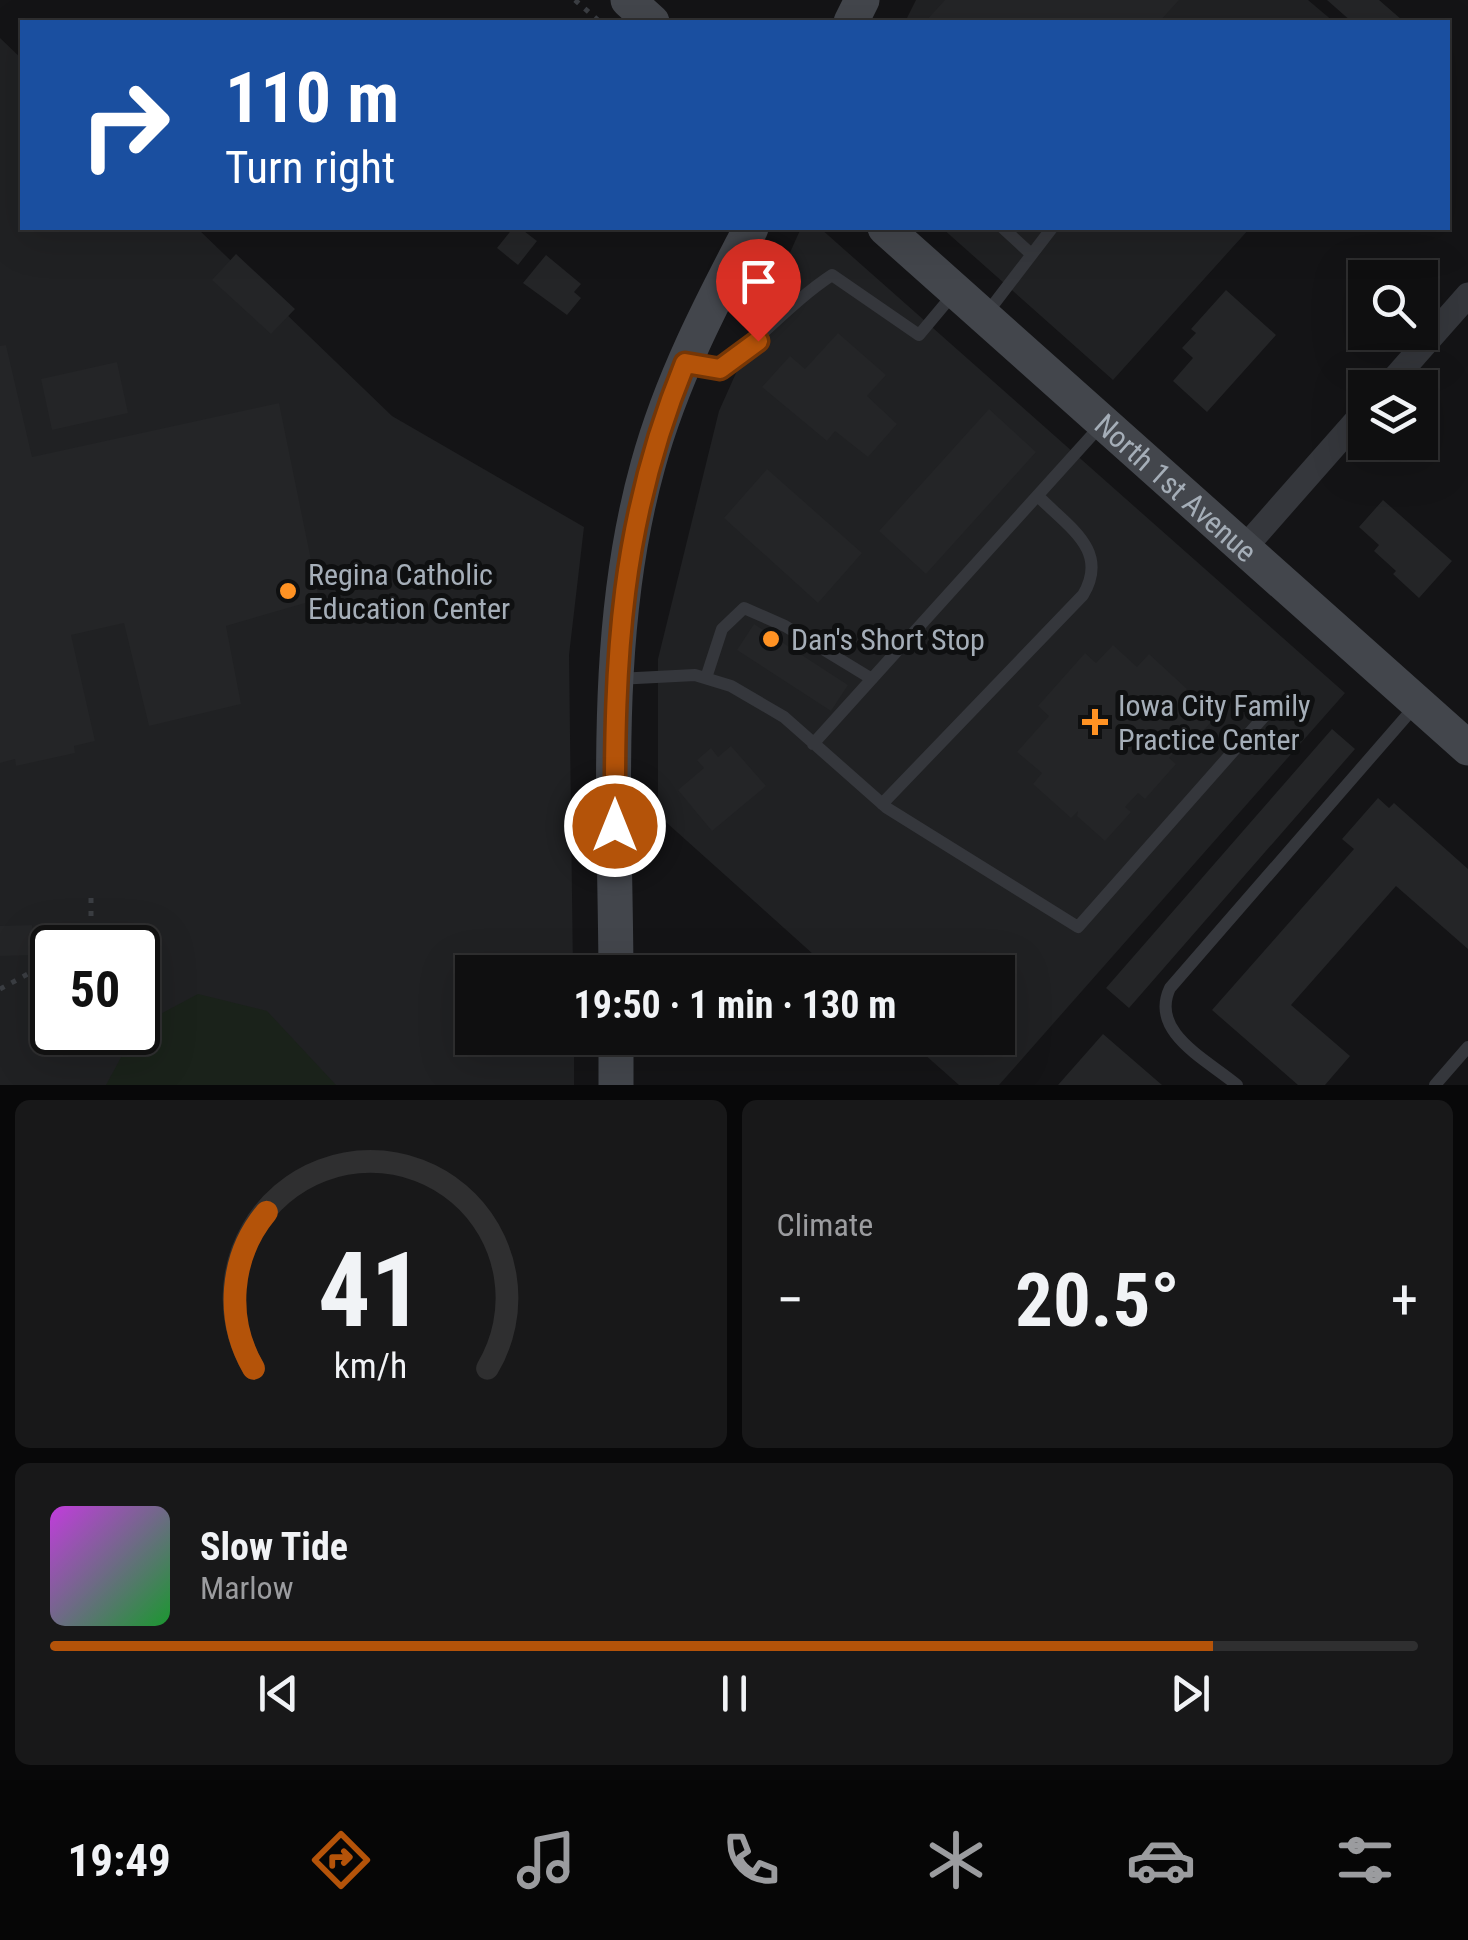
<!DOCTYPE html>
<meta charset="utf-8">
<style>
body{margin:0;font-family:"Roboto Condensed",sans-serif;background:#181819;color:#f1f3f6;height:100vh;display:flex;flex-direction:column;font-size:38px;white-space:nowrap}
*{box-sizing:border-box;margin:0}
p{font-size:32px;color:#9b9c9f}
.icon{flex:none;width:55px;height:55px;fill:none;stroke:currentColor;stroke-width:2;stroke-linecap:round;stroke-linejoin:round}
.map{position:relative;height:1085px;overflow:hidden}
.side{display:flex;flex-direction:column;gap:15px;padding:15px;background:#080809;flex:1}
.side>*{flex:none}
.banner{position:absolute;left:20px;top:20px;width:1430px;height:210px;border-radius:0px;box-shadow:0 10px 40px #0002,0 0 0 2px #2f2f30;background:#1a4fa0;color:#fff;overflow:hidden}
.controls{position:absolute;left:1348px;top:260px;display:grid;gap:20px}
.controls a{display:grid;place-items:center;width:90px;height:90px;border-radius:0px;background:#0f0f10;box-shadow:0 10px 40px #0002,0 0 0 2px #2f2f30;font-size:50px}
.speed{position:absolute;left:30px;top:925px;display:flex;gap:20px;font-size:50px;font-weight:700;text-align:center}
.speed>*{display:grid;place-content:center;width:130px;height:130px;border-radius:50%;background:#0f0f10;box-shadow:0 10px 40px #0002,0 0 0 2px #2f2f30;line-height:1}
.speed .limit{border:5px solid #111;border-radius:15px;background:#fff;color:#111}
.pin{position:absolute;display:grid;place-items:center;width:85px;height:85px;color:#fff;margin:-102px -42px;border-radius:50% 50% 50% 0;rotate:-45deg;box-shadow:0 0 10px #0007}
.pin .icon{rotate:45deg}
.me{position:absolute;width:110px;margin:-55px;rotate:0deg;stroke-linejoin:round;filter:drop-shadow(0 0 8px #0008)}
.turn{display:flex;align-items:center;gap:35px;height:210px;padding:0 40px;font-size:45px}
.turn .icon{width:130px;height:130px;stroke-width:2.5}
.turn b{display:block;font-size:70px;line-height:85px}
.big{font-size:75px;font-weight:700;line-height:1.1}
.side .tile{flex:1;display:flex;flex-direction:column;justify-content:center;gap:15px;min-width:0;padding:0 35px;border-radius:15px;background:#181819}
.side .dial{align-items:center;gap:0}
.dial svg{height:260px;overflow:visible;fill:none;stroke:#2f2f30;stroke-width:7;stroke-linecap:round;text-anchor:middle}
.dial text{fill:#f1f3f6;stroke:none}
.song{display:flex;align-items:center;gap:30px}
.cover{width:120px;height:120px;border-radius:15px;background:linear-gradient(135deg,hsl(290 70% 55%),hsl(130 70% 35%))}
.played{height:10px;border-radius:5px;background:linear-gradient(90deg,#b45309 85%,#2f2f30 85%)}
.keys{display:flex;justify-content:space-around;direction:ltr}
.heat{display:flex;justify-content:space-between;align-items:center;font-size:55px;direction:ltr}
.side .tiles{flex:1;display:grid;gap:15px;grid-template-columns:1fr 1fr}
.tile:last-child{grid-column:span 2}
.trip{position:absolute;left:455px;top:955px;width:560px;height:100px;border-radius:0px;background:#0f0f10;box-shadow:0 10px 40px #0002,0 0 0 2px #2f2f30;font-weight:700;line-height:100px;text-align:center}
.tab-bar{display:flex;height:160px;justify-content:space-around;align-items:center;background:#060606;color:#9b9c9f}
.tab-bar .icon{width:70px;height:70px}
.tab-bar .on{color:#b45309}
.tab-bar b{font-size:45px;color:#f1f3f6}
.map>svg:first-child{display:block}
.built{fill:#202123;fill-rule:evenodd}
.green{fill:#1a221a}
.building{fill:#242527}
.lines{fill:none;stroke-linecap:round;stroke-linejoin:round}
.path{stroke:#3b3e43;stroke-width:5;stroke-dasharray:5 8;stroke-linecap:butt}
.service{stroke:#35373c;stroke-width:12}
.minor{stroke:#35373c;stroke-width:25}
.secondary{stroke:#43464c;stroke-width:35}
.route-casing{stroke:#753606;stroke-width:25}
.route{stroke:#b45309;stroke-width:18}
.poi-dot{fill:#ff9223;stroke:#0f1011;stroke-width:4}
.labels{text-anchor:middle;dominant-baseline:central;stroke-width:10;stroke-linejoin:round;paint-order:stroke}
.street-label{font-size:30px;fill:#a5aeb8;stroke:#0f1011}
.poi-label{font-size:30px;fill:#a5aeb8;stroke:#0f1011;text-anchor:start}
</style>
<div class="map">
<svg width="1468" height="1085" viewBox="0 0 1468 1085">
<rect width="100%" height="100%" fill="#141416"/>
<path class="built" d="M916,0H1308L1334,22H905Z
M0,38L22,59V228H197L392,416L584,527L569,655L573,972H472V1038H574V1085H0ZM52,948H138V1032H52Z
M801,228H820L1345,693L999,1085H959L906,1038H998V972H833L658,815V659L719,411Z
M942,228H1250L1113,380Z"/>
<path class="green" d="M198,994L267,1011L336,1085H106L138,1026Z"/>
<path class="building" d="M945,0H1179L1159,22H925Z
M1327,0H1379L1402,20L1352,22Z
M513,228H520L537,241L518,265L497,248Z
M236,254L295,309L271,334L212,280Z
M546,255L581,284L574,292L581,298L567,315L523,283Z
M1226,290L1276,335L1207,412L1173,381L1193,358L1182,348L1196,333L1191,329Z
M838,333L886,375L867,396L897,424L868,457L835,431L827,441L762,387L790,356L805,369Z
M6,345L32,457L279,403L319,599L226,626L241,704L149,726L124,623L71,635L95,741L74,746L75,753L16,766L15,759L0,763V346Z
M117,362L128,413L52,430L41,379Z
M989,409L1036,452L926,574L879,531Z
M767,469L862,553L818,603L724,518Z
M1383,500L1452,561L1419,598L1393,574L1396,571L1374,551L1379,545L1359,527Z
M754,624L848,685L831,711L737,650Z
M1113,645L1137,667L1149,654L1187,689L1180,696L1212,721L1187,749L1181,744L1169,758L1176,764L1145,799L1138,793L1125,807L1131,812L1105,841L1077,816L1078,811L1071,818L1033,784L1042,773L1017,752L1049,716L1038,706L1085,653L1096,663Z
M1332,729L1355,749L1129,1008L1106,988Z
M731,746L766,786L712,831L678,790L704,768L697,760L711,748L718,757Z
M1378,798L1389,808L1394,803L1468,869V949L1396,886L1291,1005L1350,1056L1325,1085H1298L1212,1010L1354,849L1342,839Z
M32,925L35,955L0,956V926Z
M1103,1034L1162,1085H1058Z"/>
<g class="lines">
<path class="path" d="M575,0L600,22
M91,898V948
M0,989L52,961"/>
<path class="service" d="M1003,228L1031,254
M987,313L1052,228
M689,364L720,369C759,340 791,302 832,275L919,335L955,292
M706,678L722,629L744,608L785,626L872,679
M617,679L695,675L731,686L784,717L887,808L1078,927L1268,712
M813,744L1103,423
M882,804L1083,595C1110,550 1068,527 1038,496
M1237,1085C1206,1059 1149,1032 1170,988L1417,704
M1435,1085L1468,1047"/>
<path class="minor" d="M1386,388L1468,295
M1246,546L1365,411"/>
<g class="secondary">
<path d="M628,0L652,22"/>
<path d="M851,22L862,0"/>
<path id="s1" d="M885,228L1468,748"/>
<path d="M616,972C615,803 602,630 648,465C671,381 711,304 751,228"/>
<path d="M616,1038V1085"/>
</g>
</g>
<g class="lines">
<g class="route-casing">
<path id="route" d="M615,826C614,657 620,522 685,363L720,369L758,341"/>
</g>
<use href="#route" class="route"/>
</g>
<g class="poi-dot">
<circle cx="288" cy="591" r="10"/>
<circle cx="771" cy="639" r="10"/>
<path d="M1090 707h10v10h10v10h-10v10h-10v-10h-10v-10h10z"/>
</g>
<g class="labels">
<g class="street-label">
<text stroke="none"><textPath href="#s1" startOffset="390">North 1st Avenue</textPath></text>
</g>
<g class="poi-label">
<text x="308" y="574">Regina Catholic<tspan x="308" dy="34">Education Center</tspan></text>
<text x="791" y="639">Dan's Short Stop</text>
<text x="1118" y="705">Iowa City Family<tspan x="1118" dy="34">Practice Center</tspan></text>
</g>
</g>
</svg>
<div class="controls">
<a><svg class="icon" aria-label="search" viewBox="0 0 24 24"><circle cx="10" cy="10" r="6"/><path d="M15 15l6 6"/></svg></a>
<a><svg class="icon" aria-label="layers" viewBox="0 0 24 24"><path d="M12 4l9 5-9 5-9-5zM3 14l9 5 9-5"/></svg></a>
</div>
<div class="speed"><div class="limit">50</div></div>
<div class="pin" style="left:758px;top:341px;background:#d93025"><svg class="icon" aria-label="arrive" viewBox="0 0 24 24"><path d="M6 21V4h12l-3 4 3 4H6"/></svg></div>
<svg class="me" style="left:615px;top:826px" viewBox="-20 -20 40 40"><circle r="17" fill="#b45309" stroke="#fff" stroke-width="3"/><path d="M0-11L8 9 0 5-8 9z" fill="#fff"/></svg>
<div class="trip">19:50 · 1 min · 130 m</div>
<div class="banner">
<div class="turn"><svg class="icon" aria-label="right" viewBox="0 0 24 24"><path d="M7 20v-9h11M14 6l5 5-5 5"/></svg><div><b>110 m</b>Turn right</div></div>
</div>
</div>
<section class="side">
<div class="tiles">
<div class="tile dial"><svg viewBox="0 0 100 80">
<path d="M14 69A42 42 0 1 1 86 69"/>
<path d="M14 69A42 42 0 0 1 18 21" stroke="#b45309"/>
<text x="50" y="56" font-size="32" font-weight="700">41</text>
<text x="50" y="72" font-size="11">km/h</text>
</svg></div>
<div class="tile"><p>Climate</p>
<div class="heat"><a>−</a><b class="big">20.5°</b><a>+</a></div>
</div>
<div class="tile">
<div class="song"><i class="cover"></i><div><b>Slow Tide</b><p>Marlow</p></div></div>
<div class="played"></div>
<div class="keys"><svg class="icon" aria-label="previous" viewBox="0 0 24 24"><path d="M18 5L8 12l10 7zM5 5v14"/></svg><svg class="icon" aria-label="pause" viewBox="0 0 24 24"><path d="M8 5v14M16 5v14"/></svg><svg class="icon" aria-label="next" viewBox="0 0 24 24"><path d="M6 5l10 7-10 7zM19 5v14"/></svg></div>
</div>
</div>
</section>
<nav class="tab-bar">
<b>19:49</b>
<svg class="icon on" aria-label="directions" viewBox="0 0 24 24"><path d="M12 3l9 9-9 9-9-9zM9 14v-3h6M13 9l2 2-2 2"/></svg>
<svg class="icon" aria-label="music" viewBox="0 0 24 24"><path d="M9 18V5l10-2v13"/><circle cx="6" cy="18" r="3"/><circle cx="16" cy="16" r="3"/></svg>
<svg class="icon" aria-label="phone" viewBox="0 0 24 24"><path d="M5 4h4l2 5-3 2q2 4 5 5l2-3 5 2v4C11 20 4 13 5 4z"/></svg>
<svg class="icon" aria-label="climate" viewBox="0 0 24 24"><path d="M12 3v18M4 7l16 10M4 17L20 7"/></svg>
<svg class="icon" aria-label="car" viewBox="0 0 24 24"><path d="M5 17H2v-5l4-1 3-4h7l3 4 3 1v5h-3M9 17h6M6 11h13"/><circle cx="7" cy="17" r="2"/><circle cx="17" cy="17" r="2"/></svg>
<svg class="icon" aria-label="filters" viewBox="0 0 24 24"><path d="M4 7h16M4 17h16"/><circle cx="9" cy="7" r="2"/><circle cx="15" cy="17" r="2"/></svg>
</nav>
